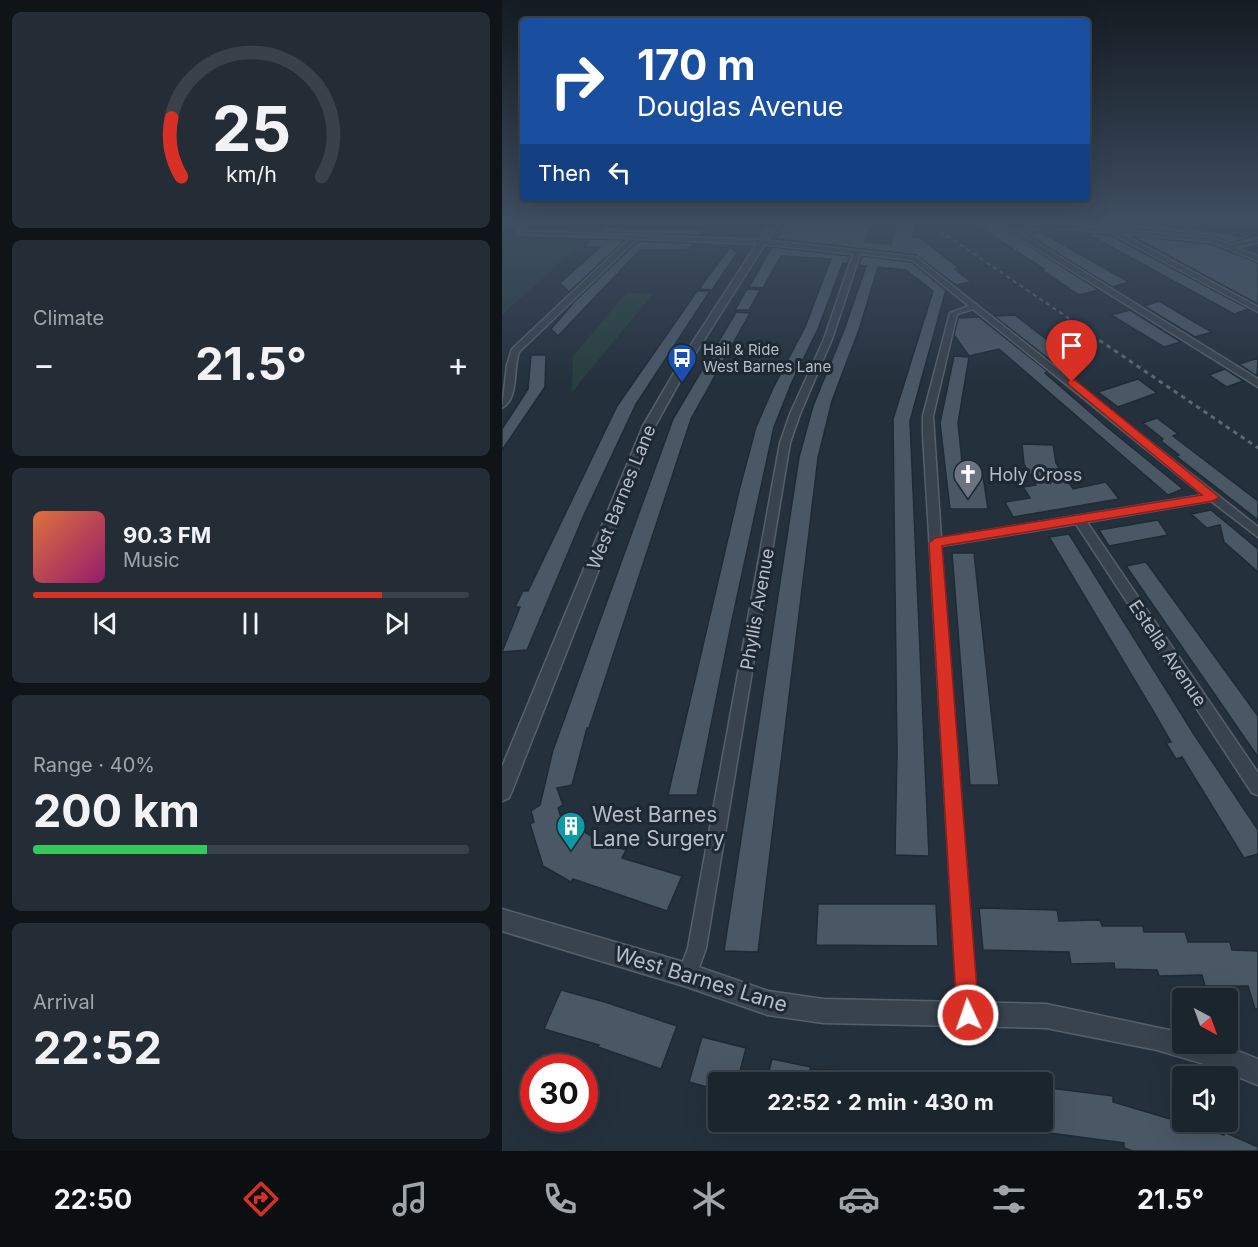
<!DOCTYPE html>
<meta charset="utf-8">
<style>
body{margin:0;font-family:Inter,sans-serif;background:#242d36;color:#f1f3f6;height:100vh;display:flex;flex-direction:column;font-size:22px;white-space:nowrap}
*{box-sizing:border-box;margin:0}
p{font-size:20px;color:#a0a5aa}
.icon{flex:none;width:33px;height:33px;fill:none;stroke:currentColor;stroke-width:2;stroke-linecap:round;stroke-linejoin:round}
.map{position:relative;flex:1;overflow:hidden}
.sheet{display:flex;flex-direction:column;gap:12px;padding:12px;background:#0f1419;width:502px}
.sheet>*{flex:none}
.hud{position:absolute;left:18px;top:18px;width:570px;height:183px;border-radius:6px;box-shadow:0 6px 24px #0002,0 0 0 2px #39424a;background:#1a4fa0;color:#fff;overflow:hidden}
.needle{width:39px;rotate:139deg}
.fabs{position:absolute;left:670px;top:988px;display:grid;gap:12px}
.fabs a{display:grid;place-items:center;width:66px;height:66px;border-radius:6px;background:#1b252e;box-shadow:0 6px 24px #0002,0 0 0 2px #39424a;font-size:30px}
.speed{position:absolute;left:18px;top:1054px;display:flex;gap:12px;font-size:30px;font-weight:700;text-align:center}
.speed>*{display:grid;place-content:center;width:78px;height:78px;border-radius:50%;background:#1b252e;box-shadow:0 6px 24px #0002,0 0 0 2px #39424a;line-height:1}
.speed .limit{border:9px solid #d22;background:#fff;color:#111}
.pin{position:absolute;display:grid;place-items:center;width:51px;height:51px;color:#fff;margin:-62px -26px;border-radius:50% 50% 50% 0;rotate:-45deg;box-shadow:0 0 6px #0007}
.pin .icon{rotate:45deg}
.me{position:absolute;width:66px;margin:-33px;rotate:357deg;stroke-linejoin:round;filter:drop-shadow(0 0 4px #0008)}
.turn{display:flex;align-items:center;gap:21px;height:126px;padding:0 18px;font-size:27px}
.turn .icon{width:78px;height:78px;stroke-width:2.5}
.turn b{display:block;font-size:42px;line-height:51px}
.then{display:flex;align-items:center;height:57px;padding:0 18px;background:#0003;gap:12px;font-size:22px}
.big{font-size:45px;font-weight:700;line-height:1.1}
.sheet .widget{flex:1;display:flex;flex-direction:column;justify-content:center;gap:9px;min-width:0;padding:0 21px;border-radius:9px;background:#242d36}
.sheet .dial{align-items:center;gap:0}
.dial svg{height:156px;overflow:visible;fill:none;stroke:#39424a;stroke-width:7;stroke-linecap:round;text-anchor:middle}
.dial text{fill:#f1f3f6;stroke:none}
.song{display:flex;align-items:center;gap:18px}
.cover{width:72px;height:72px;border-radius:9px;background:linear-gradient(135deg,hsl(20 70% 55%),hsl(320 70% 35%))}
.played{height:6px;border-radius:3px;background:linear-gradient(90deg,#d93025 80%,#39424a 80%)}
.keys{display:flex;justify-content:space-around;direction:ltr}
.heat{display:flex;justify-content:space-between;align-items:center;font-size:33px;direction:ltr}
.charge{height:9px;border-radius:4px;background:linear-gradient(90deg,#34c759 40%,#39424a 0)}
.trip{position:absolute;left:206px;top:1072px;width:345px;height:60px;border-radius:6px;background:#1b252e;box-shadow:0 6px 24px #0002,0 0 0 2px #39424a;font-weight:700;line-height:60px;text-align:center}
.dock{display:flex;height:96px;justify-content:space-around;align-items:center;background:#0b0f12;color:#a0a5aa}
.dock .icon{width:42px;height:42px}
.dock .current{color:#d93025}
.dock b{font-size:27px;color:#f1f3f6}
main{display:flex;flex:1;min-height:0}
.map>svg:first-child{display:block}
.green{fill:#273f3f}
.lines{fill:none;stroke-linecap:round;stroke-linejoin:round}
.stream{stroke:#384e64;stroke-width:2}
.building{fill:#4a5866;stroke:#1f2a34;stroke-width:1.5}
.minor-casing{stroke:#56606b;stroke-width:3}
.tertiary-casing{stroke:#56606b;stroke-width:3}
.minor{fill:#38434d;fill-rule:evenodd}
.tertiary{fill:#38434d;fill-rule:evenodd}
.rail-far1{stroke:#5a6774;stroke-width:2;stroke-dasharray:4 4;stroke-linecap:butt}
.rail{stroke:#5a6774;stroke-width:3;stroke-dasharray:4.5 4.5;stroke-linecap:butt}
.route{fill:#d93025;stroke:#8d1f18;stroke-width:1.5}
.labels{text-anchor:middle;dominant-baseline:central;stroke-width:6;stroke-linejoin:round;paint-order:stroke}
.far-poi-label{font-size:15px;fill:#b4bdc8;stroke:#1d2832;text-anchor:start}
.poi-label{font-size:18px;fill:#b4bdc8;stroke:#1d2832;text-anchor:start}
.street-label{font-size:18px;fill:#b4bdc8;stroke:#1d2832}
.near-poi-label{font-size:21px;fill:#b4bdc8;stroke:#1d2832;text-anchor:start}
.near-street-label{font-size:21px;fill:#b4bdc8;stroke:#1d2832}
</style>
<main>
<section class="sheet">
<div class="widget dial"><svg viewBox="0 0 100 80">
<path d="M14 69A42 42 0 1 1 86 69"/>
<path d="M14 69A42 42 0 0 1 9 39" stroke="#d93025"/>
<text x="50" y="56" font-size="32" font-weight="700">25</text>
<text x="50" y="72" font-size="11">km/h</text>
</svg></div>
<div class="widget"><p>Climate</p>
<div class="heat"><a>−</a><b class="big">21.5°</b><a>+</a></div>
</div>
<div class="widget">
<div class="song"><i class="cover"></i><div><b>90.3 FM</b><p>Music</p></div></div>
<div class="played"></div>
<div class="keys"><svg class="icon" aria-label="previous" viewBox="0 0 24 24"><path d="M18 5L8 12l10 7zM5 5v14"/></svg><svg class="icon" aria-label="pause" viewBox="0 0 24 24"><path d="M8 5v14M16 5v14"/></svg><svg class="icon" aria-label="next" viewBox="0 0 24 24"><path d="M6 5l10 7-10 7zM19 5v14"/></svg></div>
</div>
<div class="widget"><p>Range · 40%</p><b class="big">200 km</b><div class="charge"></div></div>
<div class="widget"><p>Arrival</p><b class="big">22:52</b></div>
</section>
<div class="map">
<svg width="756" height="1151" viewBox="0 0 756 1151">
<rect width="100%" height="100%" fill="#24313d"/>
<path class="green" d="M0,236H17L80,243L0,315Z
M125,292L151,294L70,392L71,356Z"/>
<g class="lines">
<path class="stream" d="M16,230L38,222"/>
</g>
<path class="building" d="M285,222H371L363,242L389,244L396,222H414L411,237H417L457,268L453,269L469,282L454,285L414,255L275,239Z
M469,222H490L597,290L577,295L540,270L542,269Z
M564,222H610L717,232L746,238L729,243L711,236Z
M102,227L134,228L202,230L198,235L97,232Z
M537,231L627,282L610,287L523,233Z
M584,233L608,235L747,309L732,314Z
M630,236L709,244L756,263V304Z
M90,239L123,240L67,292L58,283L98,247H82Z
M136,241L191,243L185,250H138L56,336L49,329L73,301Z
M228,247L235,253L210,290L197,289Z
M270,247L348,256L345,264L341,263L316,329L290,382L272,427L230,620L195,795H166L238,487L254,427L271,388L303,327L329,259L279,256L261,288L247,287Z
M360,256L409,262L444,290L408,421L427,856L393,855L395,753L391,419L431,291L404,270L376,267L358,327L330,401L316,458L256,952L222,951L297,457L311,406L342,330L364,266L357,265Z
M245,289L258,290L247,310H233Z
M195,291H208L134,404L82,515L25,650L0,652L18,607H13L21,591H26L115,406Z
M657,301L696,324L710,332L693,337L642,306Z
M628,310L679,342L662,347L609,315Z
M234,312L248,313L189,419L87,728H85L70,785L55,788L61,805L56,808L63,829L77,836L81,831L94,839L124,850L120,858L180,876L165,911L71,879L69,882L41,866L28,824L32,822L29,811L38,805L51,750L171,419Z
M513,315L561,352L552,363L492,316Z
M477,317L545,371L543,373L605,427L681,489L666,495L497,349L467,356L452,335L456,318Z
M29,355H44L43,387L0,450V429L26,389Z
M452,356L467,357L456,423L461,471L480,470L486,509H448L438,423Z
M756,358L755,376L737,364Z
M723,369L741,381L725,387L707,375Z
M636,379L655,393L616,407L596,392Z
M655,418L676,434L671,436L756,501V520L674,456L677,455L659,441L661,439L641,423Z
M520,444L551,445L554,463L571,489L604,482L617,499L511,517L503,502L528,498L521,487L534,485L522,464Z
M709,510L756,549V572L722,542L718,525L705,528L689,514Z
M656,520L666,535L607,546L597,530Z
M567,534L693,736L756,830V854L742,858L680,757L674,759L664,743L669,742L653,714L547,537Z
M450,553H472L497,785H468Z
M644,562L756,716V757L624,566Z
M316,904H434L436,946L314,945Z
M477,908L555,910L557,921L598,920L600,926H641L642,932H683L686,942H728L730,950L756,951V1009H753L746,986H703L700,975L657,976L655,970L613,969L612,963L569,964L567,952L481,950Z
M59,990L103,1002L175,1026L159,1069L96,1047L97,1045L42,1029Z
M200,1037L244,1048L235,1083H216V1090L187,1082Z
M270,1059L309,1067L308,1069L388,1073L387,1083H264Z
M540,1087L611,1096V1102L722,1135V1132L756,1147V1151H631L622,1148V1143L540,1132Z"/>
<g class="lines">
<g class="minor-casing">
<path id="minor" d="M547,223L711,238L729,245L756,238V242L734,248L756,256V261L710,242L619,233L756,307V312L609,233L547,227L511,233L508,231Z
M14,231L260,240L414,257L756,527V537L709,501L585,522L756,773V795L750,793L574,524L439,546L476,1015L473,1022L466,1025L459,1022L456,1015L421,435V416L448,313L467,306L410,260L358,254L330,339L298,414L288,443L204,948L192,982L185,984L178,982L176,975L186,948L278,443L288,414L322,339L351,254L260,244L135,239L17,352C11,368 17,399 0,408L5,365L10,349L128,238L16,234ZM471,309L701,495L439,538L431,416L455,314Z"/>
</g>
<g class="tertiary-casing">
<path id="tertiary" d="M269,222H277L193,354L153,426L10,791L7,798L0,801V767L141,426L183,354Z
M492,222H501L756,379V387Z
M0,909L185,963L266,991L321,999L544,1004L681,1033V1044H718L756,1059V1085L709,1066L655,1050L544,1028L321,1023L266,1015L185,987L0,931Z"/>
</g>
<use href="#minor" class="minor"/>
<use href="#tertiary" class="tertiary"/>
<path class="rail-far1" d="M425,222L578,326"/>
<path class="rail" d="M575,325L756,448"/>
</g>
<linearGradient id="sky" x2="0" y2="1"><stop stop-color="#141b22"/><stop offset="0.58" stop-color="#3f4e62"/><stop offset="1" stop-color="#3f4e62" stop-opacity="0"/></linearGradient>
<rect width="756" height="383" fill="url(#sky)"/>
<path class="route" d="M566,380H573L717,497L711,501L440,546L477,1015L474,1022L466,1026L458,1022L455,1015L427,543L433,538L700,495L566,384Z"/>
<defs>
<g id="bus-pin" transform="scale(1.5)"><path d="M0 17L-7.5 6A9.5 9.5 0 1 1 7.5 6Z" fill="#1a4fb4" stroke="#1d2832"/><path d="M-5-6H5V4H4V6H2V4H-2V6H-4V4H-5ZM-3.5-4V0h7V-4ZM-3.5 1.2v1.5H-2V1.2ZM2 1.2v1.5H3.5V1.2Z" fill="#fff"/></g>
<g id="church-pin" transform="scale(1.5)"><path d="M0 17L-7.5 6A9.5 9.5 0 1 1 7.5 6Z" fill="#6b7280" stroke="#1d2832"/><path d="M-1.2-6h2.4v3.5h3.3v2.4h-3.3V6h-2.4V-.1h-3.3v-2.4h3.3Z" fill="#fff"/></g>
<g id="building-pin" transform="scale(1.5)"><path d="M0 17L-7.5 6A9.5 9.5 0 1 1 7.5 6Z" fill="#0f9aa8" stroke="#1d2832"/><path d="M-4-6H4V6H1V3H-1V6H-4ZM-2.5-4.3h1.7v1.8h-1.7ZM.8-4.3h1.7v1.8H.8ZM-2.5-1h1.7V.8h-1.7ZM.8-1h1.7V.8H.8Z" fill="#fff"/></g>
</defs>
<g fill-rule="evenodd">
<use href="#bus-pin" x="180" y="358"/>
<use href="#church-pin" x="466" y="474"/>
<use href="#building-pin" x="69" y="826"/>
</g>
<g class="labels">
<g class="far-poi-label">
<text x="201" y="349">Hail &amp; Ride<tspan x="201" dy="17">West Barnes Lane</tspan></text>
</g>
<g class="poi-label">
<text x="487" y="474">Holy Cross</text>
</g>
<g class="street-label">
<text transform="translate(119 497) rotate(-68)">West Barnes Lane</text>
<text transform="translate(255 609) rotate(-80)">Phyllis Avenue</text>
<text transform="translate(666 653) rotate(56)">Estella Avenue</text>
</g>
<g class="near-poi-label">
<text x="90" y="814">West Barnes<tspan x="90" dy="24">Lane Surgery</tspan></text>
</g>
<g class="near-street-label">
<text transform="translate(199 979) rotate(17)">West Barnes Lane</text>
</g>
</g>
</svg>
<div class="fabs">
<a><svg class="needle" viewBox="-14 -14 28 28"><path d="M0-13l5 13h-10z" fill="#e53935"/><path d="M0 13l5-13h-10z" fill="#a0a5aa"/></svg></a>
<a><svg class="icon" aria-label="sound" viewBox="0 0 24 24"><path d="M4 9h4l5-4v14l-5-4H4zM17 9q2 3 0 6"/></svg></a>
</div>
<div class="speed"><div class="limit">30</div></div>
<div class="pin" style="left:570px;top:382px;background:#d93025"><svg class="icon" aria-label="arrive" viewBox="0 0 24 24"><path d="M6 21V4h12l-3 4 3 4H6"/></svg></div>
<svg class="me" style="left:466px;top:1015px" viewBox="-20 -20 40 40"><circle r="17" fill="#d93025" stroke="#fff" stroke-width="3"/><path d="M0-11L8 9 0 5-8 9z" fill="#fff"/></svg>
<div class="trip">22:52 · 2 min · 430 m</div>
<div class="hud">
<div class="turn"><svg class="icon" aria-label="right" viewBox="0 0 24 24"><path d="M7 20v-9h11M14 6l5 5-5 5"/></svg><div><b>170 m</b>Douglas Avenue</div></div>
<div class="then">Then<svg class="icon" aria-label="left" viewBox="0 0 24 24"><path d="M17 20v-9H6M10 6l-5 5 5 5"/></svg></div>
</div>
</div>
</main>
<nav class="dock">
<b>22:50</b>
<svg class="icon current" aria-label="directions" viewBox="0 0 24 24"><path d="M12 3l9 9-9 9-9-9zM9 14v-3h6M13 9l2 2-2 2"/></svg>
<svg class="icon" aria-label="music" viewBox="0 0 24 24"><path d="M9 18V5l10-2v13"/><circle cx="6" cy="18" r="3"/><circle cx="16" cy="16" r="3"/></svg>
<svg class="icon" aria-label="phone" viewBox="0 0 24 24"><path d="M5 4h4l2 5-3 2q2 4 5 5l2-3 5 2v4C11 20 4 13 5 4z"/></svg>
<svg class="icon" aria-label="climate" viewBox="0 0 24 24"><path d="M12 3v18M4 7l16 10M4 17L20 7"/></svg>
<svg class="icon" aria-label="car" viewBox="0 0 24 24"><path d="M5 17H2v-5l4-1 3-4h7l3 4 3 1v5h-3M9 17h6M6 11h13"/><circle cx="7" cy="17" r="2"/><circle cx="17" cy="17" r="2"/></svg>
<svg class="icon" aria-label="filters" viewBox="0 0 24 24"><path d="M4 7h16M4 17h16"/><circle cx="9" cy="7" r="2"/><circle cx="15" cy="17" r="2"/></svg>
<b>21.5°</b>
</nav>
